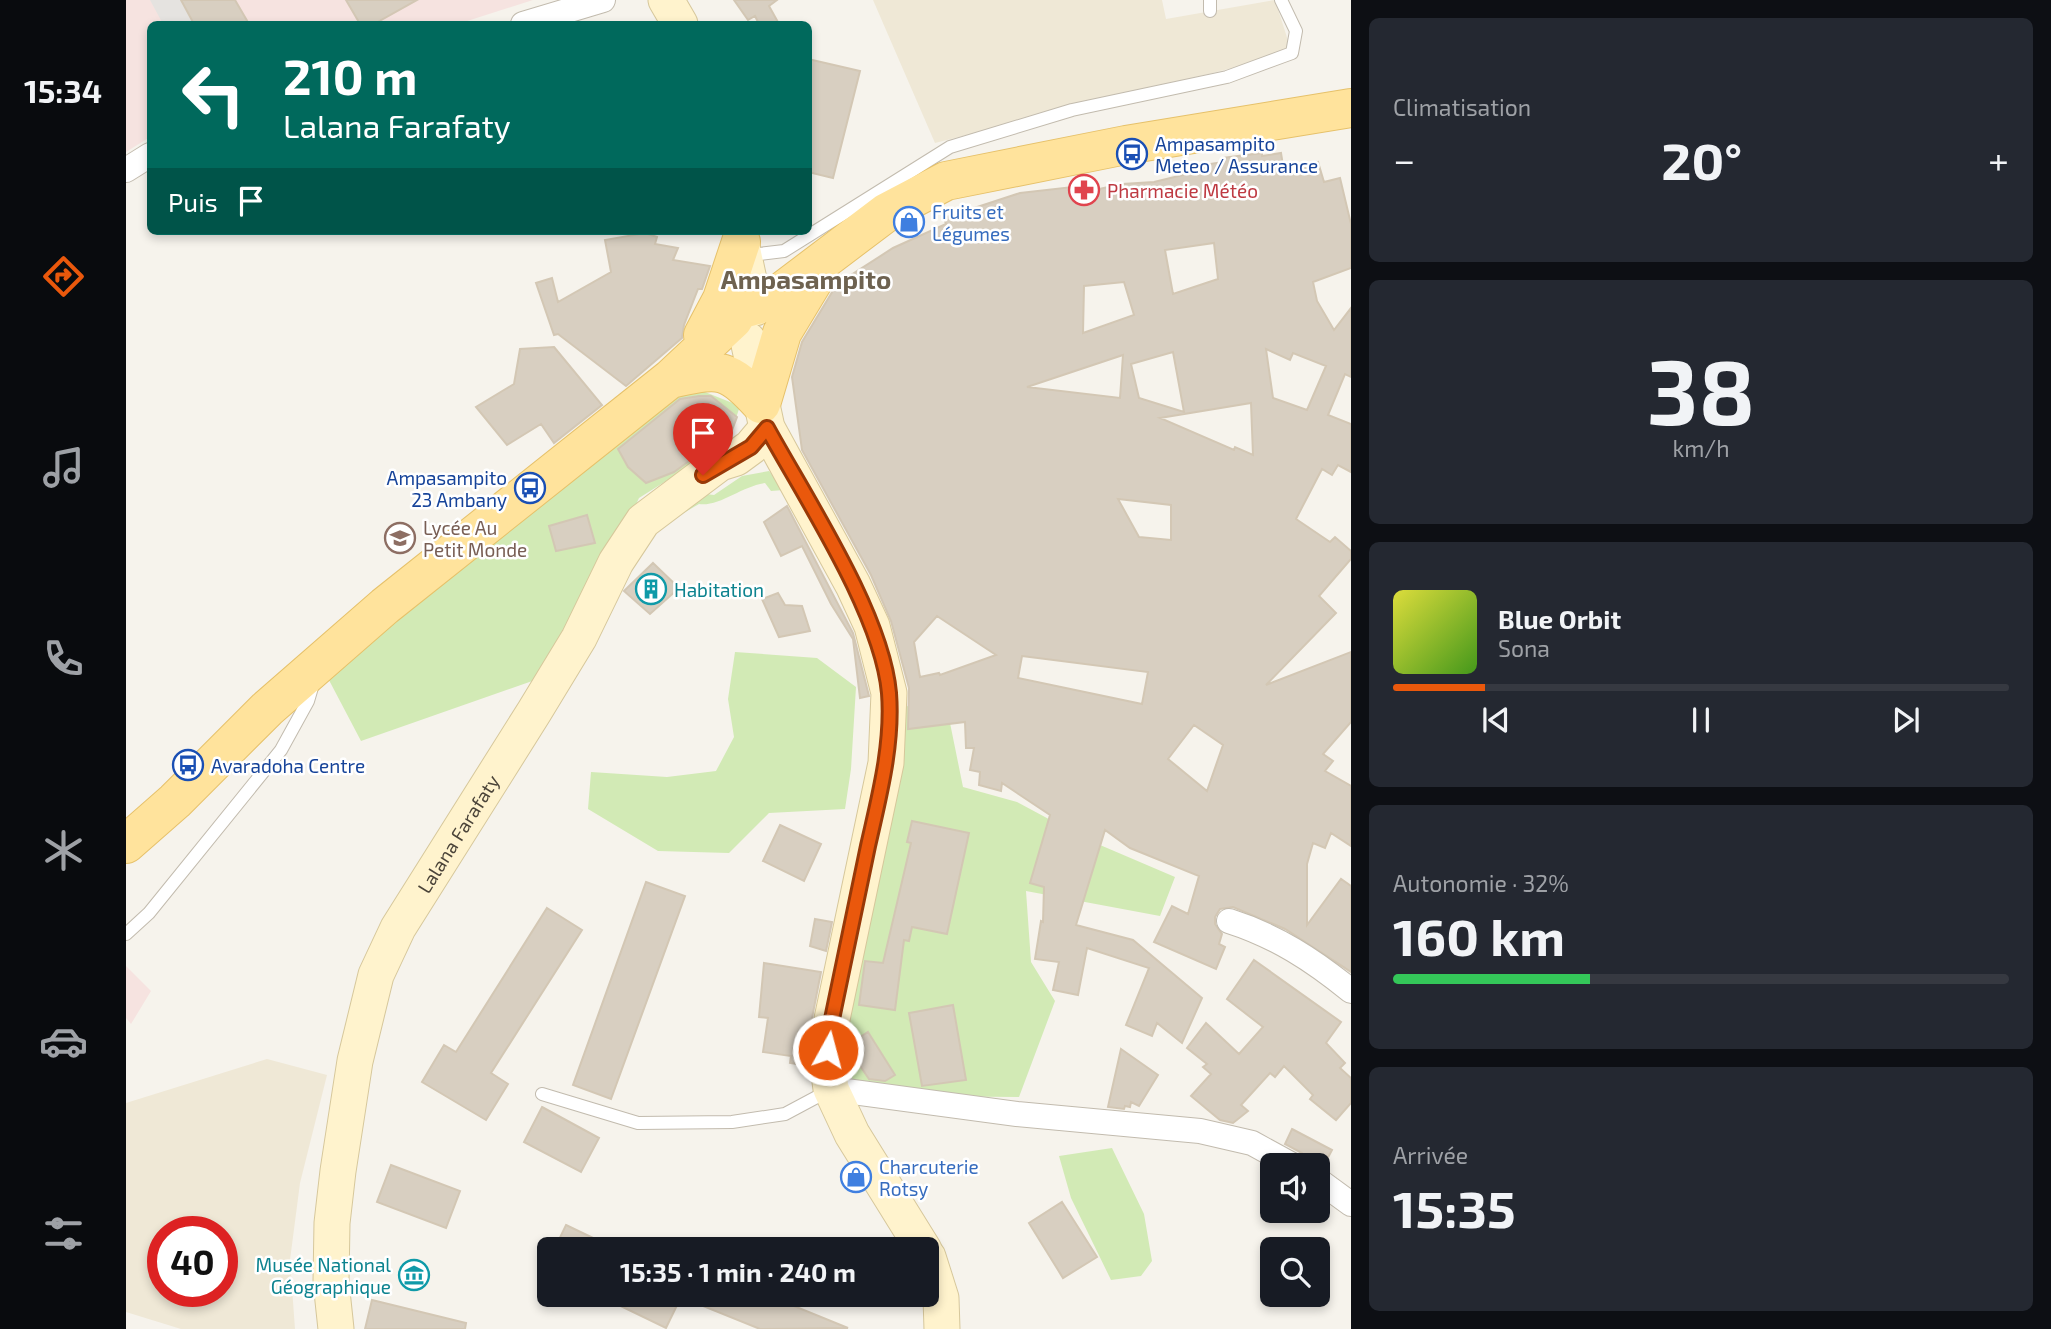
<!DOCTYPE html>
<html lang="fr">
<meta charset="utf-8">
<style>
body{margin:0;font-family:"Exo 2",sans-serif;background:#242831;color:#f1f3f6;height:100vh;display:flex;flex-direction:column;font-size:26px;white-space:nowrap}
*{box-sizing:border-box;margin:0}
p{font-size:23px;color:#9ea1a6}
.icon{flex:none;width:38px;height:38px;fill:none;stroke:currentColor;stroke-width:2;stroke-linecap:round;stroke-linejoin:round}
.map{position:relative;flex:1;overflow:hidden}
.panel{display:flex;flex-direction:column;gap:18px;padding:18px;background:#0d0f14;width:700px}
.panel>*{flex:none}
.top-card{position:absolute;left:21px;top:21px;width:665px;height:214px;border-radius:10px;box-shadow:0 4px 10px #0003;background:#00695c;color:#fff;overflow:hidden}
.controls{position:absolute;left:1134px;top:1153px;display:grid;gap:14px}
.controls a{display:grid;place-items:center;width:70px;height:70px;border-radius:10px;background:#171b24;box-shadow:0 4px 10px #0003;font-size:35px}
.speed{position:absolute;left:21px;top:1216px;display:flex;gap:14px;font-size:35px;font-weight:700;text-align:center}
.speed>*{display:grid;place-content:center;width:91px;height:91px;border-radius:50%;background:#171b24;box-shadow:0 4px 10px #0003;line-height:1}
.speed .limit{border:10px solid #d22;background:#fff;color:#111}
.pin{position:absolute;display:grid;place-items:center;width:60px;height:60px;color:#fff;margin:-72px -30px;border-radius:50% 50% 50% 0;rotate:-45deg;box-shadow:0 0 7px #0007}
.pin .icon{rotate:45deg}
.me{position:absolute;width:77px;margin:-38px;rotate:7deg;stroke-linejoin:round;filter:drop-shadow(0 0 5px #0008)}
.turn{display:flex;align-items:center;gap:24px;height:147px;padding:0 21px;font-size:32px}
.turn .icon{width:91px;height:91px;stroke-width:2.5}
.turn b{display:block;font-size:49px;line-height:60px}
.then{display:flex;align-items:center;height:66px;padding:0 21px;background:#0003;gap:14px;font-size:26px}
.big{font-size:52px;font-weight:700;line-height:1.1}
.panel .tile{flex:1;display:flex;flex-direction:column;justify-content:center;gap:10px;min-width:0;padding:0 24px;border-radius:10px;background:#242831}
.panel .dial{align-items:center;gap:0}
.dial b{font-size:91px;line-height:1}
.song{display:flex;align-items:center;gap:21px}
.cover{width:84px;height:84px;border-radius:10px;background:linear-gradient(135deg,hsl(60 70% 55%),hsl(100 70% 35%))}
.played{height:7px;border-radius:4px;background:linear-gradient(90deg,#ea580c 15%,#363941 15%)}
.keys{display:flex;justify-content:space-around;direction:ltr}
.heat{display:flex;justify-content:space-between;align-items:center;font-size:38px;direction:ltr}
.charge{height:10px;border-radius:5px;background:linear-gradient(90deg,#34c759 32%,#363941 0)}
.trip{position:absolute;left:411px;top:1237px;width:402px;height:70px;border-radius:10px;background:#171b24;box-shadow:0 4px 10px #0003;font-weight:700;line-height:70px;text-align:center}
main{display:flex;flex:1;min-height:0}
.tabs{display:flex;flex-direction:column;width:126px;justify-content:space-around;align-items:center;background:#090b0e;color:#9ea1a6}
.tabs .icon{width:49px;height:49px}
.tabs .on{color:#ea580c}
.tabs b{font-size:32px;color:#f1f3f6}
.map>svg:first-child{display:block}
.education{fill:#efe8d6;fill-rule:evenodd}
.medical{fill:#f6e3e0}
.green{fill:#d2eab5}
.parking{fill:#e5e3e0}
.building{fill:#d8cfc1;stroke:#d3c7b4;stroke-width:2;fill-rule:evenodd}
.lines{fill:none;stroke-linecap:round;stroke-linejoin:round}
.lane-casing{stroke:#c2bbae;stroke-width:14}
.street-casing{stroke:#c2bbae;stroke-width:26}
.secondary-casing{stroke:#d6c79b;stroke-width:37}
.primary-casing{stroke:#e6c16a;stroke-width:40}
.lane{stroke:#fff;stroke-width:12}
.street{stroke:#fff;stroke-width:24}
.secondary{stroke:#fff3cd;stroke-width:35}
.primary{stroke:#ffe39c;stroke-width:38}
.route-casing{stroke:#983908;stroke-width:18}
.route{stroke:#ea580c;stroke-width:12}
.labels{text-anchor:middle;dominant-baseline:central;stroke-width:5;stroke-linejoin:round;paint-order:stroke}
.transit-label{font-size:19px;fill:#164399;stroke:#fff;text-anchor:start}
.health-label{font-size:19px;fill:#be3a42;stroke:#fff;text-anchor:start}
.shop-label{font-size:19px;fill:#366cbe;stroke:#fff;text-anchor:start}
.education-label{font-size:19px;fill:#785e54;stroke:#fff;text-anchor:start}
.culture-label{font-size:19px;fill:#0d838f;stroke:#fff;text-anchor:start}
.street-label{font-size:19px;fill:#4b4439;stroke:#fff}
.district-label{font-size:26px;font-weight:bold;fill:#6e6250;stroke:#fff}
</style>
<main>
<nav class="tabs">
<b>15:34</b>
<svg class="icon on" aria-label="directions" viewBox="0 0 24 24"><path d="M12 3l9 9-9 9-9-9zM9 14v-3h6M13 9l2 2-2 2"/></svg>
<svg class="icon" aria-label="music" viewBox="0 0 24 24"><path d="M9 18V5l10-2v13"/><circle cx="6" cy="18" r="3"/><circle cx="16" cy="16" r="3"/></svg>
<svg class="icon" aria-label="phone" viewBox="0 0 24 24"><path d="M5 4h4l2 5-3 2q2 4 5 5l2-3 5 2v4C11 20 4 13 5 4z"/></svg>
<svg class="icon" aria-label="climate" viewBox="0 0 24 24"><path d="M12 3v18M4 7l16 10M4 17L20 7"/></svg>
<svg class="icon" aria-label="car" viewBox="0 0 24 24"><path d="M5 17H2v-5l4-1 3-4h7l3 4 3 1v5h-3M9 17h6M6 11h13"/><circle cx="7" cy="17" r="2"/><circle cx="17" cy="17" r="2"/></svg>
<svg class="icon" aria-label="filters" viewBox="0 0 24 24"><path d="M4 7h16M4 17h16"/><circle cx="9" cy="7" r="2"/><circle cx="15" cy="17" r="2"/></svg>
</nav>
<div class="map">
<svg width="1225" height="1329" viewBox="0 0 1225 1329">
<rect width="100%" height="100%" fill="#f6f3ec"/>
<path class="education" d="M747,0H1036L1040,19L1149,0L1166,53L809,143Z
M141,1059L201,1075L174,1183L164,1260L169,1329H55L0,1312V1103ZM37,1232H96V1292H37Z"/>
<path class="medical" d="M0,0H407L332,24H24V137L0,152Z
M0,966L25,991L5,1024L0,1018Z"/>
<path class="green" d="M574,390L614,406L602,442L513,498L432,672L235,741L194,663L534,403Z
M643,471L658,490L645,491L639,483C616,486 593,507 573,504L549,518L572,493L588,495L616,476Z
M609,652L691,658L730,687L725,769L719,809L643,813L603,853L532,851L462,809L465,772L541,777L590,771L608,737L602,699Z
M774,704L823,718L837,787L891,802L960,839L1049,877L1034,916L900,891L905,962L929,1001L893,1097L776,1096L730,1087L711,1044Z
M986,1148L1018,1214L1026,1261L1015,1276L985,1280L945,1198L933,1156Z"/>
<path class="parking" d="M24,0H55L68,24H37Z"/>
<path class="building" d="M55,0H109L123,24H68Z
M220,0H291L248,24H234Z
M608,0H651L643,6L653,24H633L629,16L622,20Z
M682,59L734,71L707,178L682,172Z
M1136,153V156L1155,153L1158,172L1192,162L1198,182L1214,178L1225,224V268L1187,282L1191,301L1208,330L1225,308V377L1219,374L1202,415L1225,424V472L1212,465L1206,475L1196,469L1170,519L1204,542L1209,537L1225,551V559L1193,596L1210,613L1140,685L1225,652V722L1197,754L1207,761L1199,771L1225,786V846L1205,833L1199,848L1187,843L1181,864V925L1215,879L1225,886V972L1159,929L1107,907L1094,909L1089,917V924L1096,934L1093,944L1099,947L1090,969L1028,942L1046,906L1062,914L1073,876L1004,848L979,830L950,925L1007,940L1076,998L1056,1043L1031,1023L1026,1036L1000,1025L1023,968L961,948L952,995L927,990L933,962L909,959L915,921L917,922L918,887L904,883L924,815L876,783L875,791L853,785L854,772L844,770L848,748H840L839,722L782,729L783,688L765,621L745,575L676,450L666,377L676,342L711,284L767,248L820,224L818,218L894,193L964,185V191L996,184L1028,182L1065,173V167L1097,162V158ZM1088,243L1092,279L1047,294L1039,250ZM998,282L1008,315L957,333L958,286ZM1140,349L1164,360L1167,353L1200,366L1181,410L1147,398ZM1047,352L1058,412L1013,398L1005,364ZM997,355L994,398L901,387ZM1125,403L1127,455L1109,447L1108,450L1034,418ZM992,499L1045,505V540L1013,537ZM811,616L870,655L814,675L813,673L794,677L788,642ZM896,656L1022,672L1016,704L892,678ZM1068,725L1097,745L1081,791L1042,759Z
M519,233L531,237L529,244L552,248L547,260L584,266L576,289H572L558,325L556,338L500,386L432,334L428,335L410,283L426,278L432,302L485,272L479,240Z
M428,347L476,405L428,443L415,424L381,445L350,407L388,384L394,349Z
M573,396H585L611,417L603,438L582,447L548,472L520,483L502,467L492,449L554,399Z
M661,506L727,633L743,696L734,698L727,639L705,604L676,546L655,556L638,522Z
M461,515L469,543L430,551L423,526Z
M527,563L553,588L524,614L498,591Z
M652,593L659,605L676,606L684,631L653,637L636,599Z
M786,821L843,833L821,934L786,927L783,941L778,940L769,1010L733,1005L739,961L757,963L785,843L781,842Z
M654,825L695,844L678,881L637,861Z
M520,882L559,896L485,1099L447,1085Z
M421,908L456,930L365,1073L382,1084L360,1120L296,1082L318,1045L330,1052Z
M689,919L706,922L700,951L684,946Z
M1128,960L1215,1022L1200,1043L1219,1063L1214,1068L1225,1078V1103L1210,1120L1184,1099L1187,1095L1158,1066L1149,1077L1144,1073L1115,1105L1122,1111L1107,1123L1094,1120L1065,1096L1085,1074L1077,1067L1081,1064L1061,1048L1080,1023L1113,1054L1137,1027L1101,999Z
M638,963L695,972L686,1018L683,1066L664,1063L665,1056L637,1052L642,1018L633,1017Z
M827,1005L840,1080L796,1086L783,1013Z
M742,1032L769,1075L759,1081L743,1079L724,1051L725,1043Z
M995,1049L1032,1075L1013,1106L1005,1102L1004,1107L999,1106L998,1109L982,1107Z
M416,1107L473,1138L455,1172L398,1142Z
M1166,1129L1206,1150L1197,1167L1183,1164L1176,1153L1159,1144Z
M265,1165L334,1191L320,1228L251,1202Z
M936,1202L971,1257L937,1278L903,1223Z
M440,1225L492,1250H428Z
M472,1295H641L722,1328L634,1329L555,1297L540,1328Z
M246,1300L340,1323L339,1329H239Z"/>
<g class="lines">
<g class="lane-casing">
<path id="lane" d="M1084,11V0
M625,255L658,251L824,147L946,110L1101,77L1166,53L1170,31L1155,0
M0,934L23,913L155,750L182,701L187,684
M416,1094L512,1123L606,1122L659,1114L702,1091"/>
</g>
<g class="street-casing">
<path id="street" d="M397,24L477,0
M0,170L24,155
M1103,921C1150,936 1187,960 1225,991
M705,1089L891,1114L1074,1131L1126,1143L1168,1166
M1192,1180L1225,1204"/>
</g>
<g class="secondary-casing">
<g id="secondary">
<path d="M540,0L554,24"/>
<path d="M615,242L629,308"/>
<path d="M622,340L641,428L727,585L746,626L763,693L760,763L706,1019L703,1074L705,1089L726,1134L798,1250"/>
<path d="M802,1257L815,1298L816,1329"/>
<path id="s1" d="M210,1329L205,1282L206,1223L212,1171L229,1061L250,975L272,928L408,712L453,638L490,562L517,521L594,463L610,458L625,447L641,428"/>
</g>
</g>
<g class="primary-casing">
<path id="primary" d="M577,335L596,299L615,242
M544,379C593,369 600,365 635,404L656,333L691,275
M0,844L49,801L141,709L259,606L544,379L607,320L613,310L642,302L761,212L820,181L1000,145L1225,108"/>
</g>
<use href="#lane" class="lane"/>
<use href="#street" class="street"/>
<use href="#secondary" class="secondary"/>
<use href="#primary" class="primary"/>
</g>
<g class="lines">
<g class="route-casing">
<path id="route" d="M577,475L625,447L641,428C680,499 756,614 763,693C767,745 753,797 742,846C730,904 718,961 706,1019L702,1050"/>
</g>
<use href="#route" class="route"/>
</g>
<defs>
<g id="bus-ring" transform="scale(1.575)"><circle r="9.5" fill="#fff" stroke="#1a4fb4" stroke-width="1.5"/><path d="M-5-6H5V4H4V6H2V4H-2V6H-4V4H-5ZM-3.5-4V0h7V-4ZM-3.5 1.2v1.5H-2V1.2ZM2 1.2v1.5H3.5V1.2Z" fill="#1a4fb4"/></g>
<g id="pharmacy-ring" transform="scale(1.575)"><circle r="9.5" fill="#fff" stroke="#e0444e" stroke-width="1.5"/><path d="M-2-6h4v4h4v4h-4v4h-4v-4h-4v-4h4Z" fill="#e0444e"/></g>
<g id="shop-ring" transform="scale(1.575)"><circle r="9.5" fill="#fff" stroke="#3f7fe0" stroke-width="1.5"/><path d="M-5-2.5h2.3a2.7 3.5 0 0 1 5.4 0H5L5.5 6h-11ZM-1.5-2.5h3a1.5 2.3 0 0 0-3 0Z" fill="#3f7fe0"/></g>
<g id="school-ring" transform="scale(1.575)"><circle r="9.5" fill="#fff" stroke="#8d6e63" stroke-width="1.5"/><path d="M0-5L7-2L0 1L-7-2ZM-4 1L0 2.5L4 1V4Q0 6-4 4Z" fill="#8d6e63"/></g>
<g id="building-ring" transform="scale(1.575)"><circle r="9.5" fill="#fff" stroke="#0f9aa8" stroke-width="1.5"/><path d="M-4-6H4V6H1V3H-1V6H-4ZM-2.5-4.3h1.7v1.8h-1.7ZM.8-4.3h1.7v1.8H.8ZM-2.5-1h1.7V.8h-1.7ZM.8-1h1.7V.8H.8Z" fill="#0f9aa8"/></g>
<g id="museum-ring" transform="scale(1.575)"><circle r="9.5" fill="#fff" stroke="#0f9aa8" stroke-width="1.5"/><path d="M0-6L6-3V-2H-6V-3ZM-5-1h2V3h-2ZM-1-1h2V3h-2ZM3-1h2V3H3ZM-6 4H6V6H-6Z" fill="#0f9aa8"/></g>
</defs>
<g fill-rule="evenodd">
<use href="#bus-ring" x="1006" y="154"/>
<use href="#pharmacy-ring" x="958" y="190"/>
<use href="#shop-ring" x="783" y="222"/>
<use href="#bus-ring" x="404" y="488"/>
<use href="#school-ring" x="274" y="538"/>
<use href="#building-ring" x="525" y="589"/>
<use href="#bus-ring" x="62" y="765"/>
<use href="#shop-ring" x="730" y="1177"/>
<use href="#museum-ring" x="288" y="1275"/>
</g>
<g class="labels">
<g class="transit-label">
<text x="1029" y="143">Ampasampito<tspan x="1029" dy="22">Meteo / Assurance</tspan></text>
<text x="381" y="477" text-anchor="end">Ampasampito<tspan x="381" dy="22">23 Ambany</tspan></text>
<text x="85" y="765">Avaradoha Centre</text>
</g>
<g class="health-label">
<text x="981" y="190">Pharmacie Météo</text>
</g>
<g class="shop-label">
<text x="806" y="211">Fruits et<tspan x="806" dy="22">Légumes</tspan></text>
<text x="753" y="1166">Charcuterie<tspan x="753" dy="22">Rotsy</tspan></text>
</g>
<g class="education-label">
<text x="297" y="527">Lycée Au<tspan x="297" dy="22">Petit Monde</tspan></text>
</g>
<g class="culture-label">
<text x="548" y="589">Habitation</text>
<text x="265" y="1264" text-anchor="end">Musée National<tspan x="265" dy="22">Géographique</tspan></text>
</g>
<g class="street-label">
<text stroke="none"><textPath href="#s1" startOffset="522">Lalana Farafaty</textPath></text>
</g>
<g class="district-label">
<text x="680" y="278">Ampasampito</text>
</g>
</g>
</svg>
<div class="controls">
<a><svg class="icon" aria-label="sound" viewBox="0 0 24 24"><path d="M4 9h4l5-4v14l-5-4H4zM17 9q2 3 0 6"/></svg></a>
<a><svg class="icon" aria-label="search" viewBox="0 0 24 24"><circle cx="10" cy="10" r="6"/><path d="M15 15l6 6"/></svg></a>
</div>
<div class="speed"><div class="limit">40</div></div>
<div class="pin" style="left:577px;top:475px;background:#d93025"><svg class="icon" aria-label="arrive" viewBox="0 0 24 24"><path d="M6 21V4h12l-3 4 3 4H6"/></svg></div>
<svg class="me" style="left:702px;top:1050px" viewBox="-20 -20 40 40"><circle r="17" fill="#ea580c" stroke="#fff" stroke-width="3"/><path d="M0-11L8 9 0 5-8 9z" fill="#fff"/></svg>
<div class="trip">15:35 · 1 min · 240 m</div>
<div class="top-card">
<div class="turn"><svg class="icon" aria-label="left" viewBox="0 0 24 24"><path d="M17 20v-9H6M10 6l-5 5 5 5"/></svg><div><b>210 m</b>Lalana Farafaty</div></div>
<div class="then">Puis<svg class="icon" aria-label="arrive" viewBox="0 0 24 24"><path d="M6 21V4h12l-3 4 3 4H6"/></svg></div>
</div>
</div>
<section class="panel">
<div class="tile"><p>Climatisation</p>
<div class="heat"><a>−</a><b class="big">20°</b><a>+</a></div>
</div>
<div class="tile dial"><b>38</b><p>km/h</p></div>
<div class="tile">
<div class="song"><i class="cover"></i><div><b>Blue Orbit</b><p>Sona</p></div></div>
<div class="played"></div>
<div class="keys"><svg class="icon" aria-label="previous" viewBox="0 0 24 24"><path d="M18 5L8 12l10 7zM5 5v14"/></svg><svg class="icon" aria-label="pause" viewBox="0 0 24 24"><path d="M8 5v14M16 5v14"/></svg><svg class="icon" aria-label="next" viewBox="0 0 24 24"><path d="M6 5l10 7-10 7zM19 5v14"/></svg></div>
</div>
<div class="tile"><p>Autonomie · 32%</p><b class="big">160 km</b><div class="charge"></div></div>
<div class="tile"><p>Arrivée</p><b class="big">15:35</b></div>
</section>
</main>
